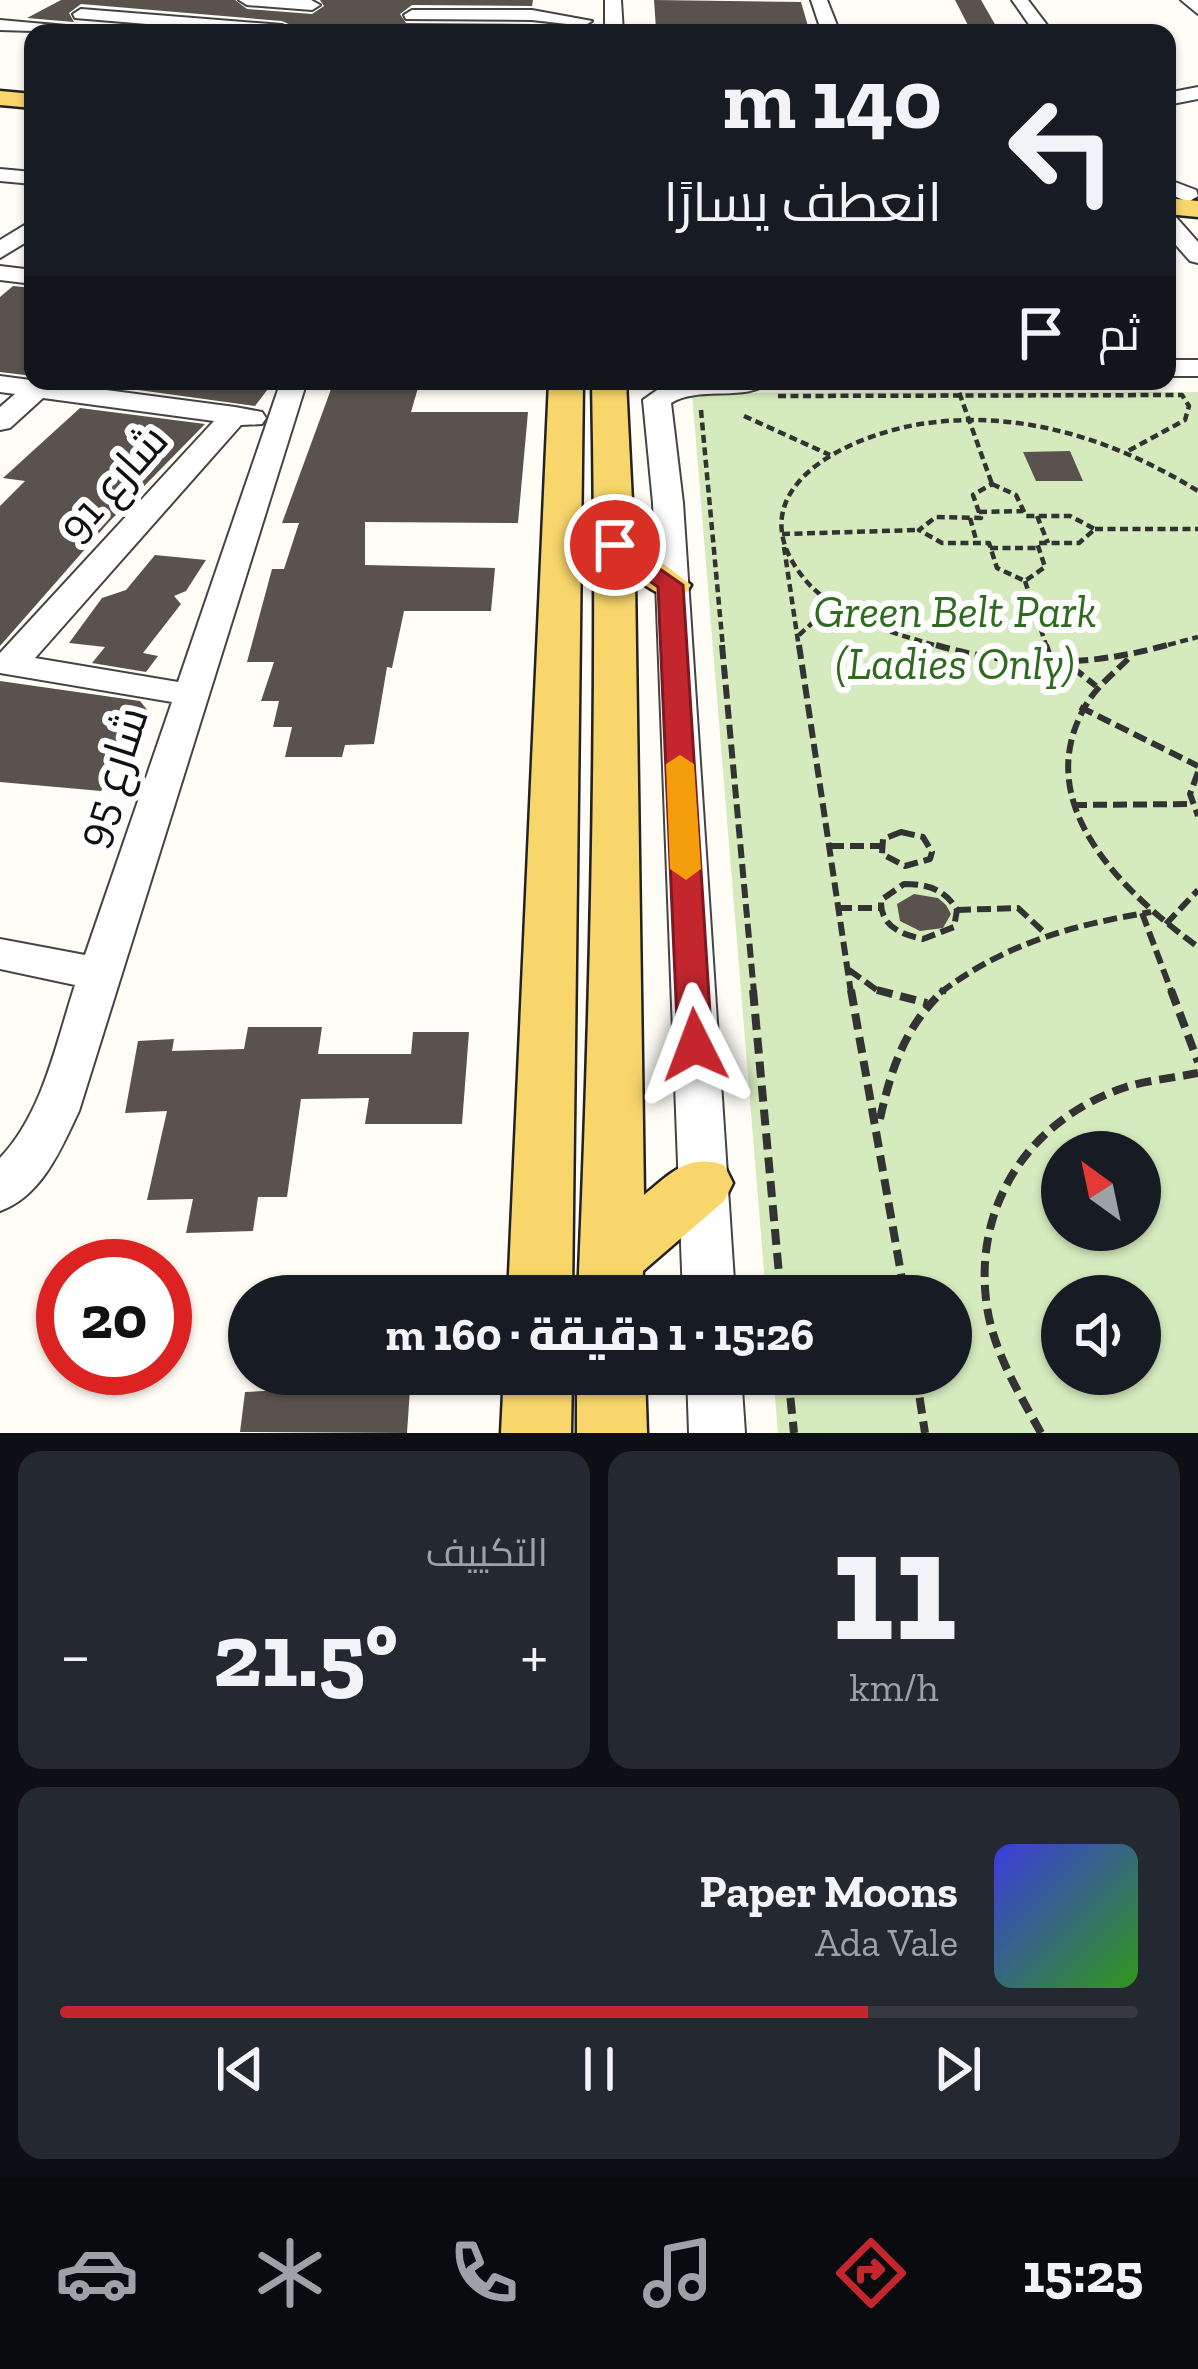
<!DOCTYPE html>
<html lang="ar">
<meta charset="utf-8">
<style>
body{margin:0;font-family:"Zilla Slab",Cairo,serif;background:#242831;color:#f1f3f6;direction:rtl;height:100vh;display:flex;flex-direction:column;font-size:45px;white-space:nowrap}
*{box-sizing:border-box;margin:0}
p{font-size:39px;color:#9ea1a6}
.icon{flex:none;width:66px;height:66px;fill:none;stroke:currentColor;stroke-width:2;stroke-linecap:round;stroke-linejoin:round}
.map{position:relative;height:1433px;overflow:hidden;direction:ltr}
.side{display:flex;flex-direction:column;gap:18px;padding:18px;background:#0d0f14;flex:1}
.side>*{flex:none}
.banner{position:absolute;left:24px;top:24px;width:1152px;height:366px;border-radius:24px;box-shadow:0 3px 9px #0004;direction:rtl;background:#171b24;color:#f1f3f6;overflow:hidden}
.needle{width:78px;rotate:327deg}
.controls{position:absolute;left:1041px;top:1131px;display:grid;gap:24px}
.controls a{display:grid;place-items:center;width:120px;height:120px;border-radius:50%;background:#171b24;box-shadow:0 3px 9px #0004;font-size:60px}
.speed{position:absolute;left:36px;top:1239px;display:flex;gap:24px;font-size:60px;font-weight:700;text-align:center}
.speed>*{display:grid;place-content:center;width:156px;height:156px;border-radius:50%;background:#171b24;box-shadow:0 3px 9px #0004;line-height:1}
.speed .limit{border:18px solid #d22;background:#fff;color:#111}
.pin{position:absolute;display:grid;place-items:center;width:102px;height:102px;color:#fff;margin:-51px;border:6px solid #fff;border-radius:50%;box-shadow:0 3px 12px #0007}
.me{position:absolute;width:132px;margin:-66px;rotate:357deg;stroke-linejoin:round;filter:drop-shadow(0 0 9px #0008)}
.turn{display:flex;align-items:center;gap:42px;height:252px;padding:0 36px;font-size:54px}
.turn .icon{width:156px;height:156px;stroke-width:2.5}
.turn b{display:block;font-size:84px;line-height:102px}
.then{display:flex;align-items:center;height:114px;padding:0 36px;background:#0003;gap:24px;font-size:45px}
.big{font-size:90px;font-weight:800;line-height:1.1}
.side .widget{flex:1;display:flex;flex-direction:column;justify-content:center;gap:18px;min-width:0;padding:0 42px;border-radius:24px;background:#242831}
.side .dial{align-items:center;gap:0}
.dial b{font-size:156px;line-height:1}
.song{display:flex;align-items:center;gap:36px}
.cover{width:144px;height:144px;border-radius:18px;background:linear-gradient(135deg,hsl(240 70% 55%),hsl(110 70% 35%))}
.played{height:12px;border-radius:6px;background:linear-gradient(90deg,#c4262e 75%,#363941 75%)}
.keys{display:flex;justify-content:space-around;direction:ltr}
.heat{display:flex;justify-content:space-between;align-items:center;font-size:66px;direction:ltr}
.side .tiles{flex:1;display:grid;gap:18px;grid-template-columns:1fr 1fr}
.widget:last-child{grid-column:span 2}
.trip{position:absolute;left:228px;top:1275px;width:744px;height:120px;border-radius:60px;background:#171b24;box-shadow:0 3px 9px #0004;font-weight:800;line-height:120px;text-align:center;direction:rtl}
.tabs{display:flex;height:192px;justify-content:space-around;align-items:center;background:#090b0e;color:#9ea1a6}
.tabs .icon{width:84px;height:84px}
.tabs .on{color:#c4262e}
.tabs b{font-size:54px;color:#f1f3f6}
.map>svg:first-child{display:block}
.green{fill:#d5ebbd;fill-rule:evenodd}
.building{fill:#5a524d}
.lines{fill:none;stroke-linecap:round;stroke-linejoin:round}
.minor-casing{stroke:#444;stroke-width:4}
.major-casing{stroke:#222;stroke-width:5}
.path-far2{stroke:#333;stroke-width:4.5;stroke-dasharray:8 4.5;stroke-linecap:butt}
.path-far1{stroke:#333;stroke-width:6;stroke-dasharray:14 6;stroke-linecap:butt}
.path{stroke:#333;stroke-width:8;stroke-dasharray:16 8;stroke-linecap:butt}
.minor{fill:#fff;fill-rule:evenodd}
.major{fill:#f9d66b;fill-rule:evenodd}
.route{fill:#c4262e;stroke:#7f191e;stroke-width:3}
.slow{fill:#f59e0b}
.labels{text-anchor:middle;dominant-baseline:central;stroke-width:12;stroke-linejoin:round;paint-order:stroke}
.street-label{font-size:45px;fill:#111;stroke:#fff}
.park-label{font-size:45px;font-style:italic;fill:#2f6b1f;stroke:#fff}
</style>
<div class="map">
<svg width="1198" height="1433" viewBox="0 0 1198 1433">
<rect width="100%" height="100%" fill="#fffdf5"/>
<path class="green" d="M1198,392V1433H778L773,1374H951V1296H766L692,393ZM1062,1152H1140V1230H1062ZM1062,1296H1140V1374H1062Z"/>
<path class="building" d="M61,0H235L247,9L312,14L324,6L320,0H533L532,6L412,5L400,14L406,23L530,24L528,33H294L293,26L282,21L81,4L69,13L74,22L27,18Z
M654,0L801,2L810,33L656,29Z
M955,0H981L1000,33H972Z
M13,286L33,288V376L0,372V297Z
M106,381H274L255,406L102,385Z
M334,381H420L411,412H528L518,523L365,522V565L495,568L491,611H404L392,668L387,667L374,744L345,745L342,757H285L292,727H273L279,701H261L274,662H247L272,569H284L299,523H282Z
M80,408L205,424L108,523L0,646V506L25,481L3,478Z
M1070,451L1083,481H1036L1023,452Z
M155,555L206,560L186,591L174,596L181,604L143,653L158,656L146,672L92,663L105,647L69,643L102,598L126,590Z
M0,681L140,701L153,717L101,791L0,782Z
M914,894L938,898L946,905L951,914L943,928L920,931L900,921L897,904Z
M248,1027H322L318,1054H411L413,1032H469L462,1124H365L369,1098L301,1099L287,1197H258L253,1231L186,1233L193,1199L147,1200L167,1111L125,1113L138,1041L174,1039L172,1051L244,1049Z
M288,1374H411L407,1433L240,1432L245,1392L286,1390Z"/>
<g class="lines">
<g class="minor-casing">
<path id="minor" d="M239,0H311L320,5L312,10L247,5Z
M605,0H621L623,33H605Z
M811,0H827L840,33H822Z
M1012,0H1028L1053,33H1035Z
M1181,0H1198V14Z
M81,9L282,25L291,30L255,33L75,18L73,14Z
M412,10H532L592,21L584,26L532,20L406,19L404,15Z
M0,20L89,28L98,33L0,30Z
M1198,87V99L1167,105V93Z
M0,169L33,172V184L0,181Z
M1167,179L1196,190L1198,196L1188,202L1167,193Z
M1167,214L1175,216L1198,242V263L1190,261L1167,235Z
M33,220V238L0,258V240Z
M0,266L33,270V284L0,280Z
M1167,360H1198V376H1167Z
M0,376L235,407L262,412L266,418L262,424L241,425L35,658L178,682L281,381H307L79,1111C61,1149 42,1196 0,1211V1158C43,1113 56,1043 75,985L0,969V939L85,955L172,702L0,673V653L214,421L43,398L10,428L0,430V407L15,394L0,392Z
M670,381H771C747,403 700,385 671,403L683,503L735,1296H683L653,503L643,400Z
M687,1374H741L745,1433H689Z"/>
</g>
<g class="major-casing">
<path id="major" d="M0,91L33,94V108L0,105Z
M1167,198L1198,201V217L1167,214Z
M549,381H583L572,1296H508Z
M592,381H626L634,541L691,585L685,594C663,599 653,591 635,578L644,1195C671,1173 688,1153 724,1165L733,1183L724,1201L643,1271L642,1296H578C591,993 598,686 592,381Z
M504,1374H572L571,1433H501Z
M577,1374H645L647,1433H577Z"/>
</g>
<path class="path-far2" d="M955,381L992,484
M778,396L1182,395L1189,406L1185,420L1126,452
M701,410L723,648
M744,416L830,455
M992,484L1016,495L1026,516H1070L1095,529L1079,543H1037L1045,567L1025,581L997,568L989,543H942L919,530L936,517L981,518L973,495Z
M979,512L1023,511
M1037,516L1048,543
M970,518L977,543
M1095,529H1198
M782,534L919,530
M784,547L799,648
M990,548H1039
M1025,581L1047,648
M799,635L820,616L849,613
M946,648C900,636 840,619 807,582C728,490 850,433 928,423C1024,410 1117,441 1198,491
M1156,648L1198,637"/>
<path class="path-far1" d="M722,645L754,993
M799,645L851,993
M936,645C1014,668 1088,667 1167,645
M1046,645L1052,663
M1128,659C1115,672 1099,685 1089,700C1025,801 1122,891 1198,947
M1072,667L1096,686
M1080,707L1198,766
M1198,772L1190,794L1198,816
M1073,805L1192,804
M901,832L923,837L932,852L930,859L905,866L882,854L883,839Z
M830,846H880
M904,884C927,884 945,889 957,910L954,927L923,939C900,934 880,926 881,900Z
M838,908H879
M957,910L1018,908L1046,934
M1142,913L1172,993
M1166,924L1198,890
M849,970L881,993
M940,993C1004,944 1072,925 1151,912"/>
<path class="path" d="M753,990L781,1296
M851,990L905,1296
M877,990L927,1003
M1171,990L1198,1062
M880,1119C891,1069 905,1026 944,990
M788,1374L794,1433
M916,1374L925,1433
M1041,1433C1019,1393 994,1353 987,1307C972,1206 1029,1119 1126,1087C1148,1080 1174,1078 1198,1073"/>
<use href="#minor" class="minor"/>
<use href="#major" class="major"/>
</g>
<path class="route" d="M615,538L683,585L712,1045L707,1054L695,1058L683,1054L678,1045L658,587L607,550V540Z"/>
<path class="slow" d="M680,755L694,764L701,869L686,880L670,869L666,764Z"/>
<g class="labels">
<g class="street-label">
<text transform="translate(113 483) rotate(-48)">شارع 91</text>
<text transform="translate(112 777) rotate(-72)">شارع 95</text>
</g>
<g class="park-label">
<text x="955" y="612">Green Belt Park<tspan x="955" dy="52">(Ladies Only)</tspan></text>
</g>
</g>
</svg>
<div class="controls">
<a><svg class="needle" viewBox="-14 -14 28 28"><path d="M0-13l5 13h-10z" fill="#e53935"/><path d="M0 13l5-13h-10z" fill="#9ea1a6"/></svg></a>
<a><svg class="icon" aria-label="sound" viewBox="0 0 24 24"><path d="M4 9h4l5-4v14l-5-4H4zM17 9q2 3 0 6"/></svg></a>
</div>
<div class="speed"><div class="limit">20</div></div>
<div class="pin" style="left:615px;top:545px;background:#d93025"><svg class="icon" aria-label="arrive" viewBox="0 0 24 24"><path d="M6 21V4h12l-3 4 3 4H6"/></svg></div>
<svg class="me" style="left:695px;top:1045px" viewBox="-20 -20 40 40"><path d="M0-17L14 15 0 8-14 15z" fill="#c4262e" stroke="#fff" stroke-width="4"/></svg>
<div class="trip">15:26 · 1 دقيقة · 160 m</div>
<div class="banner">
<div class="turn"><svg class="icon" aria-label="left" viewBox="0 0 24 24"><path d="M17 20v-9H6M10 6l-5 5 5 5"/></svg><div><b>140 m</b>انعطف يسارًا</div></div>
<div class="then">ثم<svg class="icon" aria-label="arrive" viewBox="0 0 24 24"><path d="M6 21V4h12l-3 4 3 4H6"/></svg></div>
</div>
</div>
<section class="side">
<div class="tiles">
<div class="widget dial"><b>11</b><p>km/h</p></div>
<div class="widget"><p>التكييف</p>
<div class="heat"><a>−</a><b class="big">21.5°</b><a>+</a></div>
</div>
<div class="widget">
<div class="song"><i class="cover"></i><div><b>Paper Moons</b><p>Ada Vale</p></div></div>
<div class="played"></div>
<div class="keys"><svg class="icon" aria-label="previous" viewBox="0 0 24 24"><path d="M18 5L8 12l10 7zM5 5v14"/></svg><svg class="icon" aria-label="pause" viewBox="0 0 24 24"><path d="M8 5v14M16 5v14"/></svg><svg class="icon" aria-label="next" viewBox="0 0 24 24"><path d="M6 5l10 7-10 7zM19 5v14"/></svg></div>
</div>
</div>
</section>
<nav class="tabs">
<b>15:25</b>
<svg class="icon on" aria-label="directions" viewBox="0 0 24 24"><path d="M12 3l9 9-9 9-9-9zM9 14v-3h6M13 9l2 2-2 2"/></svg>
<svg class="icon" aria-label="music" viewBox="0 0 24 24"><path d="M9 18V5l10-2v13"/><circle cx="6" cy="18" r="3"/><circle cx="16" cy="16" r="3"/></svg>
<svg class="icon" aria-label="phone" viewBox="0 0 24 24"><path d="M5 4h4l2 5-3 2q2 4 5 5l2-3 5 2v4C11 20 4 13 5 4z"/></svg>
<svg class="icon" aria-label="climate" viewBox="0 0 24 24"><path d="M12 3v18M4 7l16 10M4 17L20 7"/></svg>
<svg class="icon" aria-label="car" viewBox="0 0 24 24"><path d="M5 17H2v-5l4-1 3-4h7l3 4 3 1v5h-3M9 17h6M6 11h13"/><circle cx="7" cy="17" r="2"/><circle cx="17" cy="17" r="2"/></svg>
</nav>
